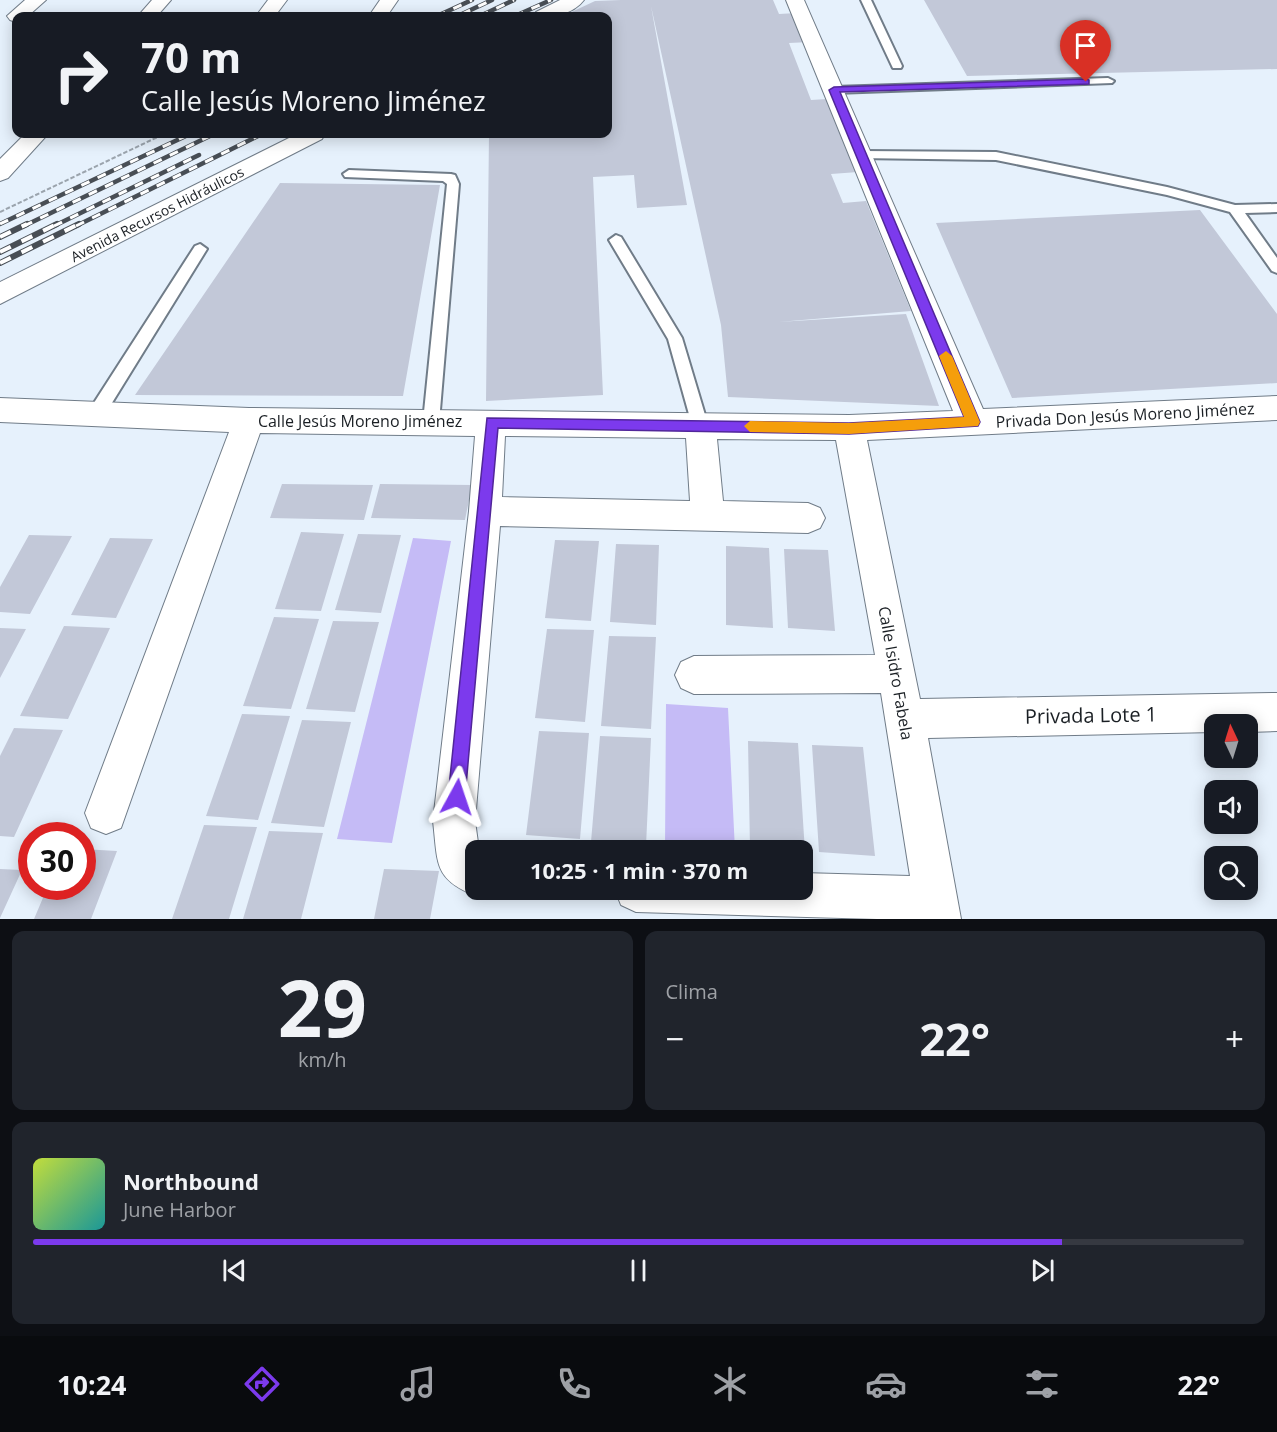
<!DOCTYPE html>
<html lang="es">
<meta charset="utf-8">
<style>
body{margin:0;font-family:"Open Sans",sans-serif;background:#20242c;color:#f1f3f6;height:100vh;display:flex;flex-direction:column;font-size:22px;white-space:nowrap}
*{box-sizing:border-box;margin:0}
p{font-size:20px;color:#9ea1a6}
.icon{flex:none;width:33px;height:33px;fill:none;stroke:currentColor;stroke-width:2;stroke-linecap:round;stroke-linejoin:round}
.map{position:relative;height:919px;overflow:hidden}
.side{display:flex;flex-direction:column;gap:12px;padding:12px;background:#0d0f14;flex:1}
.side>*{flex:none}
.hud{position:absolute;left:12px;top:12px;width:600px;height:126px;border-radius:12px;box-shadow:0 3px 15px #0003;background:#171b24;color:#f1f3f6;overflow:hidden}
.needle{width:39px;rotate:356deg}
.tools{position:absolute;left:1204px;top:714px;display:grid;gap:12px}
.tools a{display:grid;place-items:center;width:54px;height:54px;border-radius:12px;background:#171b24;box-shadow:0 3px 15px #0003;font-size:30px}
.speed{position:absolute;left:18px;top:822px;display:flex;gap:12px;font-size:30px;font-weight:700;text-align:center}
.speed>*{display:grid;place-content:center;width:78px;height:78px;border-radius:50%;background:#171b24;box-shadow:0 3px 15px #0003;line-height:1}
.speed .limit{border:9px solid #d22;background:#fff;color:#111}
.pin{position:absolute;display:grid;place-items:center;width:51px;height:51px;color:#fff;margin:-62px -26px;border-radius:50% 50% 50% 0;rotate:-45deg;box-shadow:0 0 6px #0007}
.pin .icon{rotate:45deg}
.me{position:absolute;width:66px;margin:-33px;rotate:5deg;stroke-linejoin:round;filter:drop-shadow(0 0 4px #0008)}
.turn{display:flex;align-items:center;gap:21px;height:126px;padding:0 30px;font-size:27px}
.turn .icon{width:78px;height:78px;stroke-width:2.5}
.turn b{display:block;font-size:42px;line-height:51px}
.big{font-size:45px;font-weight:700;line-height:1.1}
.side .tile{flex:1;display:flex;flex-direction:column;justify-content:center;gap:9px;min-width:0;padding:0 21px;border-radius:12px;background:#20242c}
.side .dial{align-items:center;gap:0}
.dial b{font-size:78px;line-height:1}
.song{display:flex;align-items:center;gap:18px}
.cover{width:72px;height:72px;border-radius:9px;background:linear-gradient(135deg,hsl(70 70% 55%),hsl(180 70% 35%))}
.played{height:6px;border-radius:3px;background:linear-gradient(90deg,#7c3aed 85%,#363941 85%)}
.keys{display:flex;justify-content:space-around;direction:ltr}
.heat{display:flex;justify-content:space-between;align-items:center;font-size:33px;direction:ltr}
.side .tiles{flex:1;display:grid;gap:12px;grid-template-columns:1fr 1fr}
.tile:last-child{grid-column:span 2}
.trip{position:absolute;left:465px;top:840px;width:348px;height:60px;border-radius:12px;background:#171b24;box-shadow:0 3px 15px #0003;font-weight:700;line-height:60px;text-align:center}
.tabs{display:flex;height:96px;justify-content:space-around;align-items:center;background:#090b0e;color:#9ea1a6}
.tabs .icon{width:42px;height:42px}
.tabs .current{color:#7c3aed}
.tabs b{font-size:27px;color:#f1f3f6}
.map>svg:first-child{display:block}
.green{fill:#c5bbf6}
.building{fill:#c2c8d8}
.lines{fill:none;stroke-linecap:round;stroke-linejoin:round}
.service-casing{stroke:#707c88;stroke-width:4}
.minor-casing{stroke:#707c88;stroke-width:2}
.path{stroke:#9ba4ad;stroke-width:2;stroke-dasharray:4.5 2;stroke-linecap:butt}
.service{fill:#fff;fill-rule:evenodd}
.minor{fill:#fff;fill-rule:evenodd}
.rail-far1-casing{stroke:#484e55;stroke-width:4.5}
.rail-casing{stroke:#484e55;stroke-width:6}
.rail-far1{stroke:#fff;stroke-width:3;stroke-dasharray:9;stroke-linecap:butt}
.rail{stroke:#fff;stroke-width:4;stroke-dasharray:12;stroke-linecap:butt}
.route{fill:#7c3aed;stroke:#51269a;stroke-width:1.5}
.slow{fill:#f59e0b}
.labels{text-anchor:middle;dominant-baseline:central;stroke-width:5;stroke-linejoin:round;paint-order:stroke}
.far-street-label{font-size:14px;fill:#1a1f24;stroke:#fff}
.street-label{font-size:16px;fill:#1a1f24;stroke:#fff}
.near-street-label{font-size:20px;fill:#1a1f24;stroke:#fff}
</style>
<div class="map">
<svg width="1277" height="919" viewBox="0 0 1277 919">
<rect width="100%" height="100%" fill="#e6f1fc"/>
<path class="green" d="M413,538L451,541L392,843L337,839Z
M666,704L728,708L735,850H665Z"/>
<path class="building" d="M621,0H773L779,14L797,13L810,42L789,43L811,100L827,99L858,172L831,174L843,203L866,201L911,311L778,322L906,314L939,406L728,397L721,325L651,6L687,205L637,208L634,175L593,177L603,395L486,401L489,134H608V16H563L595,1Z
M924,0H1277V69L967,76Z
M280,183L440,185L403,396L135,395Z
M1200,210L1277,314V383L1012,398L936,223Z
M282,484L373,485L364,520L270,518Z
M380,484L472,485L465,520L371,518Z
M301,532L344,534L321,611L275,609Z
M358,534L401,535L381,613L335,610Z
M29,535L72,536L30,614L0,612V587Z
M110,538L153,539L116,618L71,615Z
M555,540L599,541L591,621L545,618Z
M616,544L659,545L656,625L610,622Z
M726,546L769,548L773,628L726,625Z
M784,549L828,550L835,631L788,628Z
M274,617L319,619L291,709L243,706Z
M333,621L379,622L355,712L306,709Z
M64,626L110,628L68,719L20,716Z
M0,628L26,629L0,678Z
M547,629L594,630L585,722L535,718Z
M609,636L656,637L651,729L601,726Z
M242,714L290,716L258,820L206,816Z
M302,720L351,722L324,827L271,823Z
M14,728L63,730L14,837L0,836V756Z
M539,731L589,733L580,839L526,835Z
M600,736L651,738L646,846L591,842Z
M748,741L798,743L805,852L750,848Z
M812,745L863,747L875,856L819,852Z
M204,825L257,827L229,919H172Z
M269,831L323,833L301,919H243Z
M82,849L117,851L91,919H34L48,886H82Z
M0,869L22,870L0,918Z
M384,869L439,871L430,919H374Z"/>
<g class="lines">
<g class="service-casing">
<path id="service" d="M861,0H871L902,66L901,68H893L892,66Z
M1108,78L1114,81L1112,83L834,93L828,90L834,87Z
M862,151L996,152L1167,187L1235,205L1277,204V212L1245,213L1277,258V273L1272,271L1230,212L1167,195L996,160L858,158L856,155Z
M349,170L451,174L455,175L459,184L439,422L437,427L431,429L425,427L423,422L447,184L443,181L345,177L343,174Z
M616,235L621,237L682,338L708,425L706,430L700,432L694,430L692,425L668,339L609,240Z
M200,244L207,249L102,419L96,420L90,419L88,414L90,409L195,246Z"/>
</g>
<g class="minor-casing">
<path id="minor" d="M25,0H46L28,16H16V22L10,20L7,16Z
M152,0H171L157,16H138Z
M268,0H287L275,16H256Z
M380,0H398L387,16H369Z
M560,0H584C573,15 550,18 533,16L536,12Z
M786,0H804L983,409L1277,396V420L867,440L920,699L1277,693V731L1248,732V724H1215V732L928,738L961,919H877L636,912L621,905L615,890H802V873L910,876L881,693L694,694L681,688L675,675L681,662L694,656L875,655L836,440L717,439L723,501L808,503L820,508L825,518L820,528L808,533L500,526L475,821L479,850H476V890H491L476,896C433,879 438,863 433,821L469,511L475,436L260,433L121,828L106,834L91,828L85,813L229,432L0,422V398L249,408L849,415L953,411ZM505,436L686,438L690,501L502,497Z
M25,134H48L8,178L0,181V159Z
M297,134H325L322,139L0,304V282Z"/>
</g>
<path class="path" d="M0,212L164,134"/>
<use href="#service" class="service"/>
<use href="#minor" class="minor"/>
<g class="rail-far1-casing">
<path id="rail-far1" d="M462,14L492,0
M437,16L472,0
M480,16L514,0
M515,16L551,0
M0,224L190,134
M24,226L214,134
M54,226L199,155
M76,226L262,134"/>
</g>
<g class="rail-casing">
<path id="rail" d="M0,237L27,224
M0,252L57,224
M0,263L79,224"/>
</g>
<use href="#rail-far1" class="rail-far1"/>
<use href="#rail" class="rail"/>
</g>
<path class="route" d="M1086,79L1089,80V84L840,92L980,422L978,426L849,434L498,428L465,797L463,803L457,806L450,803L448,797L487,418L849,423L964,417L829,90L834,87Z"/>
<path class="slow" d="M946,351L952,356L980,422L978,426L849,434L750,432L744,426L750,421L849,423L964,417L939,356Z"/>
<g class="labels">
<g class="far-street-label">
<text transform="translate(157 214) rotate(-27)">Avenida Recursos Hidráulicos</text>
</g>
<g class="street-label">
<text transform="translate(1125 415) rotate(-3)">Privada Don Jesús Moreno Jiménez</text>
<text x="360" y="421">Calle Jesús Moreno Jiménez</text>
<text transform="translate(896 673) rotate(80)">Calle Isidro Fabela</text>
</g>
<g class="near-street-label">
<text transform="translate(1091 715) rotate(-1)">Privada Lote 1</text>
</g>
</g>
</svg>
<div class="tools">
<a><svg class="needle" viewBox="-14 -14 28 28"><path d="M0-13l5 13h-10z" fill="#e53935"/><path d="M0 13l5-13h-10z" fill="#9ea1a6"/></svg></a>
<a><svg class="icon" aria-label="sound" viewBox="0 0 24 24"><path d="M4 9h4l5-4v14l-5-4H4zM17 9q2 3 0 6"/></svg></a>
<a><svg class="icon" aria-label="search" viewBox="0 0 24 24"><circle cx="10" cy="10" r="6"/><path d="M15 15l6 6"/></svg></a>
</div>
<div class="speed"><div class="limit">30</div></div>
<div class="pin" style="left:1086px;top:82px;background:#d93025"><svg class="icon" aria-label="arrive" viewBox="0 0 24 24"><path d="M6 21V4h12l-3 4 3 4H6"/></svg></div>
<svg class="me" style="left:457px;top:797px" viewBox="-20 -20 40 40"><path d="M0-17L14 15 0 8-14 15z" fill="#7c3aed" stroke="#fff" stroke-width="4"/></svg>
<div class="trip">10:25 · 1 min · 370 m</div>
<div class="hud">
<div class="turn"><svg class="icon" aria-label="right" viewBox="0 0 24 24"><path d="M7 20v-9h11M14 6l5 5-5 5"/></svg><div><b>70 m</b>Calle Jesús Moreno Jiménez</div></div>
</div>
</div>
<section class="side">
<div class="tiles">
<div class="tile dial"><b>29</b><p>km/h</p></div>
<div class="tile"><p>Clima</p>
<div class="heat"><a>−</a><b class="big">22°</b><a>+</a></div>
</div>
<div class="tile">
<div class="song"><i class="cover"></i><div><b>Northbound</b><p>June Harbor</p></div></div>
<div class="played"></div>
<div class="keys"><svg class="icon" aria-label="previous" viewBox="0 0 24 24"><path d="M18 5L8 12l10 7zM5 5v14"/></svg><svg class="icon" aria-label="pause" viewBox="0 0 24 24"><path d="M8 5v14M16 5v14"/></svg><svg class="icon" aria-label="next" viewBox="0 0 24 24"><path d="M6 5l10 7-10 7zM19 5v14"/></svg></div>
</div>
</div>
</section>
<nav class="tabs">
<b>10:24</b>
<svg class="icon current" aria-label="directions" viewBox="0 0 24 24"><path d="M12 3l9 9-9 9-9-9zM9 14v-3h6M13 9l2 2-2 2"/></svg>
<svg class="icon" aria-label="music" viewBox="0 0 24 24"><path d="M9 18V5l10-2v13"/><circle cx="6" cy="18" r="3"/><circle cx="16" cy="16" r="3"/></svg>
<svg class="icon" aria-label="phone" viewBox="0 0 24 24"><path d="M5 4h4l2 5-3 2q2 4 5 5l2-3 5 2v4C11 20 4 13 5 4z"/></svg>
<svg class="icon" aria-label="climate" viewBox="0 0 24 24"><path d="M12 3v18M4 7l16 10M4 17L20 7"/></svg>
<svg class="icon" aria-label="car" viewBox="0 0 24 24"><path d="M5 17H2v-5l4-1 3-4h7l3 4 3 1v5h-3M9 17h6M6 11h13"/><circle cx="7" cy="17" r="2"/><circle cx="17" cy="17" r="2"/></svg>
<svg class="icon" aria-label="filters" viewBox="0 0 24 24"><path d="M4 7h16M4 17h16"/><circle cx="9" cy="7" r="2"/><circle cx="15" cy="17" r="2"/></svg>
<b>22°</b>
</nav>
